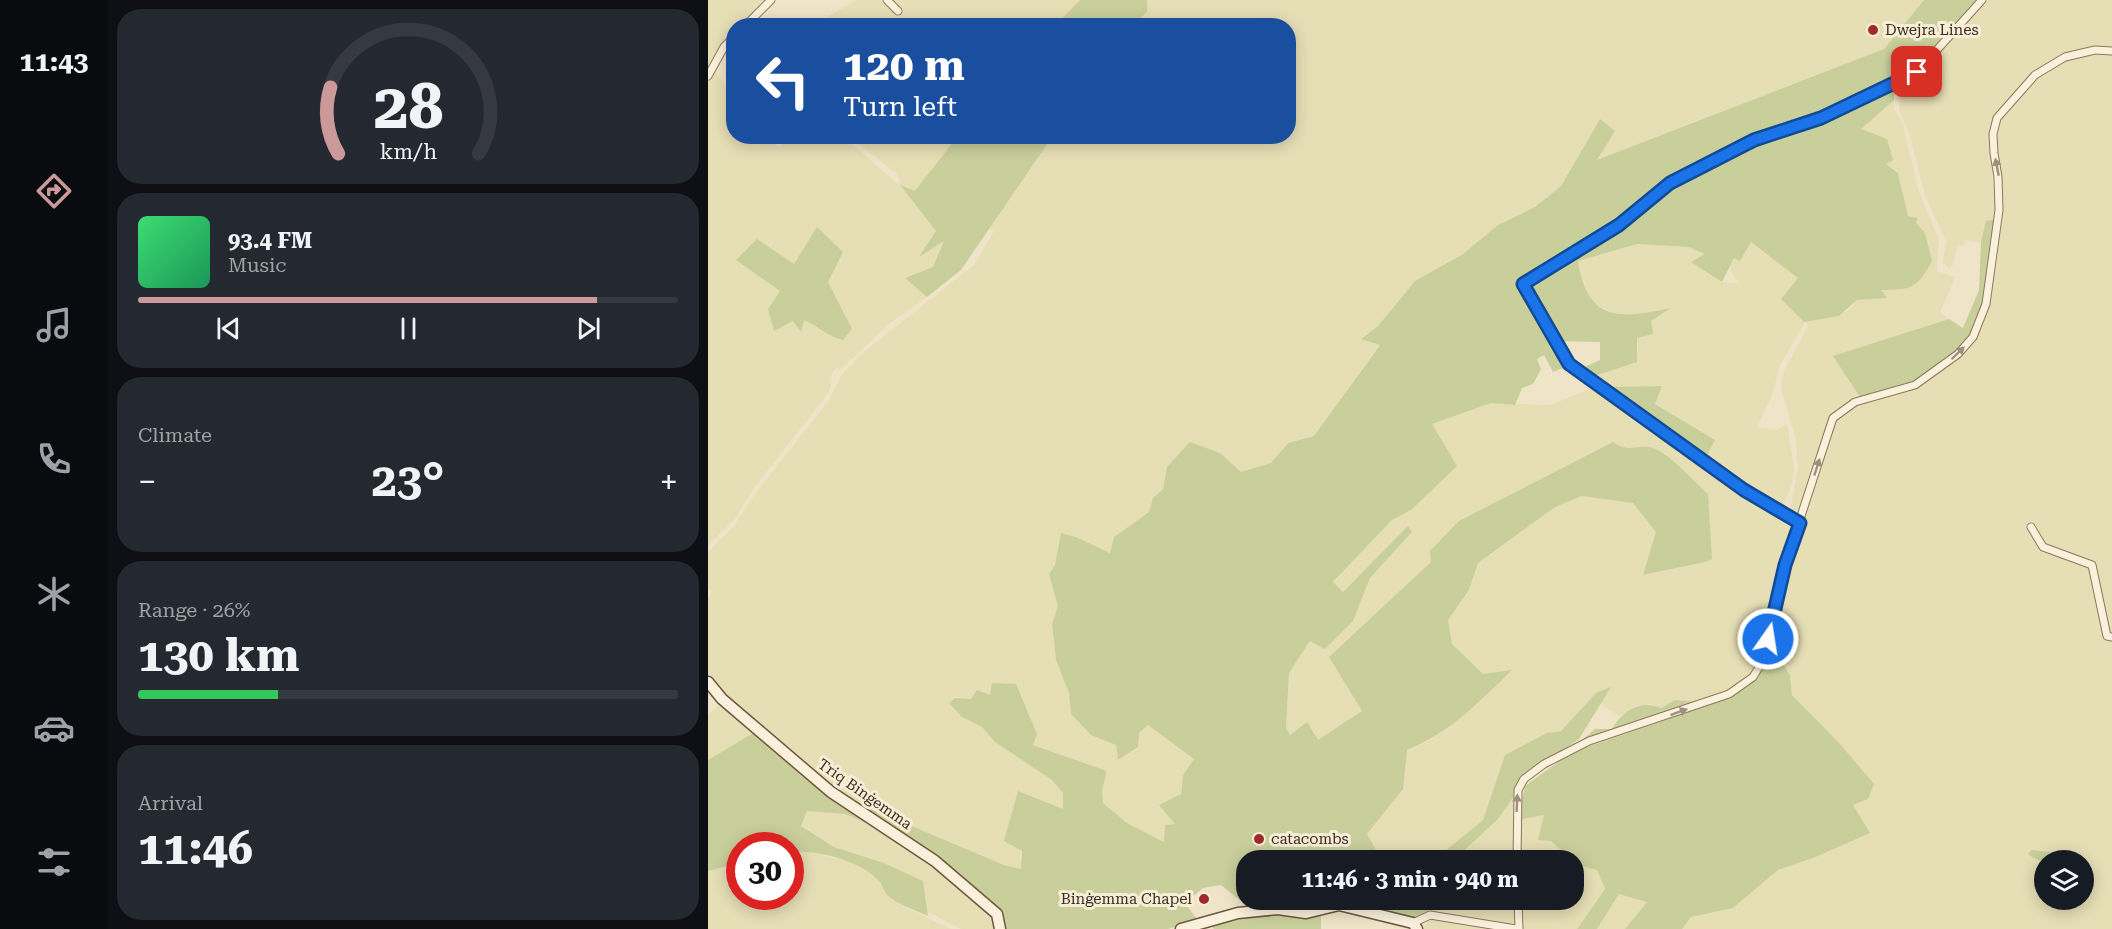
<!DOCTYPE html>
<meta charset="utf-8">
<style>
body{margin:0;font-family:"Roboto Serif",serif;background:#242831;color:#f1f3f6;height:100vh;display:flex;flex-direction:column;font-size:22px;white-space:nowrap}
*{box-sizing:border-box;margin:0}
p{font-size:20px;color:#9ea1a6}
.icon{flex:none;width:33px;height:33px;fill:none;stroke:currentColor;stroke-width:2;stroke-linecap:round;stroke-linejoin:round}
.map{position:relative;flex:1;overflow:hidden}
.side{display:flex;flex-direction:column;gap:9px;padding:9px;background:#0d0f14;width:600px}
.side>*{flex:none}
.banner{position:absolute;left:18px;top:18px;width:570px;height:126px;border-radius:24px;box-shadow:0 3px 15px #0003;background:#1a4fa0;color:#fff;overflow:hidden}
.controls{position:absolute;left:1326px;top:850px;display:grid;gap:12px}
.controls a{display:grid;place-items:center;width:60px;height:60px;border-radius:50%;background:#171b24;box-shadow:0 3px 15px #0003;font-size:30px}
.speed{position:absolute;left:18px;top:832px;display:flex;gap:12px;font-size:30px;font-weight:700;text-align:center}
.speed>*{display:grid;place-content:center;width:78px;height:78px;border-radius:50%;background:#171b24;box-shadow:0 3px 15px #0003;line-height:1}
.speed .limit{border:9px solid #d22;background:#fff;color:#111}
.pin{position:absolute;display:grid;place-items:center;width:51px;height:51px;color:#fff;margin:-26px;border-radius:12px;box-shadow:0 3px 9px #0006}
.me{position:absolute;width:66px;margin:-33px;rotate:13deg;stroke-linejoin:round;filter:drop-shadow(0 0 4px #0008)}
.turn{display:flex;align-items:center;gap:21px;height:126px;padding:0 18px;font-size:27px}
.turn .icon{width:78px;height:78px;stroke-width:2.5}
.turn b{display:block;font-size:42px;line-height:51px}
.big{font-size:45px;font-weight:700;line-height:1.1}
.side .tile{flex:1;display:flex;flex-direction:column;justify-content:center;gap:9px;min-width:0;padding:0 21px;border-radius:24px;background:#242831}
.side .dial{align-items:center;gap:0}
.dial svg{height:156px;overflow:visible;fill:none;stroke:#363941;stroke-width:7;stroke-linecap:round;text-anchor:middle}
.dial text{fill:#f1f3f6;stroke:none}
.song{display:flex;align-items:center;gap:18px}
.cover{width:72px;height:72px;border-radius:9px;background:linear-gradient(135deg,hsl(140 70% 55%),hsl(150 70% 35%))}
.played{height:6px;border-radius:3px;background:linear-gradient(90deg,#cc999b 85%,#363941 85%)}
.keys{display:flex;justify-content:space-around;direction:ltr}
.heat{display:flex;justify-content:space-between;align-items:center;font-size:33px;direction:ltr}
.charge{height:9px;border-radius:4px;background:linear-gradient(90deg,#34c759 26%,#363941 0)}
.trip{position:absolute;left:528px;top:850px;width:348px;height:60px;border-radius:24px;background:#171b24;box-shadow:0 3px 15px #0003;font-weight:700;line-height:60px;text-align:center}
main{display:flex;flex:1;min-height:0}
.menu{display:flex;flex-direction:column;width:108px;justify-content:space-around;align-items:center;background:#090b0e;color:#9ea1a6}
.menu .icon{width:42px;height:42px}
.menu .current{color:#cc999b}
.menu b{font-size:27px;color:#f1f3f6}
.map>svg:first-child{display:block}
.farmland{fill:#e6deb5;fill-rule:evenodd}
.green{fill:#c9cf9b}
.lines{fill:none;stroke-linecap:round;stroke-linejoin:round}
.street-casing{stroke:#8d765c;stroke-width:9}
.secondary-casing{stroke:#6f573f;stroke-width:13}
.street{stroke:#faf1dc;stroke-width:7}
.secondary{stroke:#faf1dc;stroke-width:10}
.oneway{fill:#9c907e}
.route-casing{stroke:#114b97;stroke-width:15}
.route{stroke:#1a73e8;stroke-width:10}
.poi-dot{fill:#9e2a2b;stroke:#f7eed8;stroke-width:2}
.labels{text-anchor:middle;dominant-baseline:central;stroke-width:6;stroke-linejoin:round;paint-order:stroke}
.poi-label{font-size:15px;fill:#3d2e20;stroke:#f7eed8;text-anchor:start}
.street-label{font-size:15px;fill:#3d2e20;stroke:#f7eed8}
</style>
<main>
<nav class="menu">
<b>11:43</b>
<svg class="icon current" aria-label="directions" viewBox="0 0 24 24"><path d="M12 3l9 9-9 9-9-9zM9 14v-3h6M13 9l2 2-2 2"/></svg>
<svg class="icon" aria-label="music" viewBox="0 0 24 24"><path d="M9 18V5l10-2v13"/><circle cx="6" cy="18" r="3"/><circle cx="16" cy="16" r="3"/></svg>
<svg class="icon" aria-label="phone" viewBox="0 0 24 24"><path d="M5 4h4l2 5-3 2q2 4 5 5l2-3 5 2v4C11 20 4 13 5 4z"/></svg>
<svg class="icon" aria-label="climate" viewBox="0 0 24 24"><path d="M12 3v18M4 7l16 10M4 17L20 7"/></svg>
<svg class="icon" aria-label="car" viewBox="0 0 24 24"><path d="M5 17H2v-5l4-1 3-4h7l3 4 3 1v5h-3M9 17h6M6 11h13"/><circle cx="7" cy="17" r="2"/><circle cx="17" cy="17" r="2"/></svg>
<svg class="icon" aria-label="filters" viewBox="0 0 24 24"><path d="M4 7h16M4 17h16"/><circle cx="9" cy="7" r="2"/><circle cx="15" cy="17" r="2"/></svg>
</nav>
<section class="side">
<div class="tile dial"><svg viewBox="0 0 100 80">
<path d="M14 69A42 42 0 1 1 86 69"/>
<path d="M14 69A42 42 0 0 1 10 35" stroke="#cc999b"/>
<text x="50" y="56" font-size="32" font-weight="700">28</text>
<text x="50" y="72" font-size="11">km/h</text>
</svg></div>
<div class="tile">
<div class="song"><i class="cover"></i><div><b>93.4 FM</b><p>Music</p></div></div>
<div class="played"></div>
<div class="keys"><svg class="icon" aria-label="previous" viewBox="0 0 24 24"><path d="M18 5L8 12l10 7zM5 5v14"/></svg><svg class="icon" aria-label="pause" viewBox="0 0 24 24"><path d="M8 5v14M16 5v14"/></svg><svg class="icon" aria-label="next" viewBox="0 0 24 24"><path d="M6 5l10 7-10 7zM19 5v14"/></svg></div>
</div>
<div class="tile"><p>Climate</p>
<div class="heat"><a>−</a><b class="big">23°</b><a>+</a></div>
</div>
<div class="tile"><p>Range · 26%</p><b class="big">130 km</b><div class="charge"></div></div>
<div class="tile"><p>Arrival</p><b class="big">11:46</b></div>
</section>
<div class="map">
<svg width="1404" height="929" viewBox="0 0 1404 929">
<rect width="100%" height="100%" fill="#f0e4c8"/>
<path class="farmland" d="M0,0H61L34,25L26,26L25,34L0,68Z
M148,0H372L348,25L104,26Z
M439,0H1216L1176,49L888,161L892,119L853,186L827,207L790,225L755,254L707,281L670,326L653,338L672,344L606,437L580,443L563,463L532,473L511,452L492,448L459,467L455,489L445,498L441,512L406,537L402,553L368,537L353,533L347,565L341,574L350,606L344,624L348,660L361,693L363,714L383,735L408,745L411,760L430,747L431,733L440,725L487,759L475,775L468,824L457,842L419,823L395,803L394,790L399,771L325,745L282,695L263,699L247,697L241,703L254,717L274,727L287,742L344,780L355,793V809L310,791L313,869L296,865L142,800L16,694L0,676V599L4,591L0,589V552L26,526L47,494L121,400L134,374L152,355L266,265L286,231L282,229L300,197L344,137L580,136V26L424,25L439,12Z
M1279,0H1404V48L1357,53L1309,90L1293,108L1281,137L1288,219L1274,243L1257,240L1255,246L1249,245L1245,265L1241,269L1235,262L1238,241L1218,198L1201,133L1191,110L1192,91L1195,82L1222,67L1224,59Z
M1388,53L1404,54V929H974L983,917L1025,908L1070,870L1105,858L1145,805L1133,745L1084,695L1082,675L1068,653L1066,632L1081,561L1128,421L1142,409L1169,398L1201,391L1225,378L1268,339L1281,305L1289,263L1294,183L1288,144L1293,119L1329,78L1358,61ZM1336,861H1376V900H1336Z
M7,72L25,94L26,136L62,137L70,147L79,140L76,137H136L191,185L192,179L189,174L142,137H249L207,192L193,186L228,231L213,256L237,239L225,267L197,278L219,297L181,324L133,369L128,368L122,377L123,387L116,399L48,485L28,517L0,546V83Z
M1186,100V109L1195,124L1210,189L1231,240L1229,271L1247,277L1232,313L1241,319L1126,356L1152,397L1127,412L1090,516L1082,512L1090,466L1087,436L1073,388L1076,371L1100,326L1097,322L1071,367L1065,393L1049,427L1070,430L1079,423L1086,468L1084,483L1074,509L1039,489L997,459L1006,440L947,404L953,386L898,387L883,377L930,349L929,338L943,321L962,309L931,315L906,314L883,301L876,289L870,261L929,244L980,247L998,254L1014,282L1030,283L1021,267L1025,257L1032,260L1042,241L1090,278L1073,299L1097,321L1131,316L1142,309L1149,300L1178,297L1172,289L1193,290L1210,218L1200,216L1190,173L1178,164L1166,135L1152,129Z
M886,387L1034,493L1085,521L1088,529L1068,604L1055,649L1043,676L1025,689L1001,698L990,702L967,700L953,708L943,704L929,706L912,716L892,704L902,688L888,693L853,731L839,733L797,755L775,820L732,855L708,860L671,855L659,834L695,789L699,750L719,742L769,705L803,671L775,674L744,644L739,620L761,591L770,563L847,507L874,496L925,503L949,532L936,575L997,562L943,447L916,450L723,562L622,657L654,711L610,741L582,735L578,728L581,673L602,641L645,621L662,578L704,532L700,526L635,592L625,583L684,520L703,510L723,424L783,403L843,405Z
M15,703L47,732L0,760V714Z
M806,796V861H740L746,860L790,819Z
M99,811L137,814L174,829L232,869L284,913L289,929H253L220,912L214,881L176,863L126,847L93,826Z
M836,815L843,841L864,861H814L810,820Z
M83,851L100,852L141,861L171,880L177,893L193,905L243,929H0V871L31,863L32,897H82Z
M866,862L889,869L897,889L869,929H814L813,900H866Z
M911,894L939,901L917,929H889Z
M723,900H807L808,929H715L722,918L719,915Z"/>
<path class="green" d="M372,0H439V12L424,25H348Z
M1216,0H1279L1225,59L1222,67L1182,88L1186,91V100L1153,129L1179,139L1185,160L1178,164L1190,173L1200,216L1210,218L1208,223L1217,233L1224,261C1209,288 1204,290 1173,290L1179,298L1149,300L1131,316L1096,322L1073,299L1090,278L1043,242L1032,261L1026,258L1014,282L983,262L997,254L980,247L929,244L870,261C879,322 912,319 963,308L943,321L945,334L929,338V362L883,377L872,369L892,360V342L844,341L858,367L845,372L836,355L829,359L833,369L825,384L814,388L807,405L783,403L724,424L749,466L703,510L684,520L625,582L635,592L700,526L704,532L662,578L645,621L617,649L602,641L581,673L578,728L582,735L599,722L610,740L654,711L621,657L723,562L722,551L751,521L905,442C922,453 925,445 941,447C957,449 987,482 1000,494L1004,559L997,562L935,575L948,532L925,503L874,496L847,507L770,563L761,590L740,620L744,644L775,674L804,670C773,701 741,733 699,750L695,789L659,834L671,855L708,860L732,855L775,820L797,755L839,733L853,731L888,693L903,687L871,739L813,779L806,796L790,819L746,860L740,861H538V900H613L615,906H539L513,885L495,888L477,903L489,919L460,929H294L292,915L142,800L296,865L313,869L314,851L296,841L310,791L355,809V793L344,780L287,742L274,727L254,717L241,703L247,698L263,699L269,690L282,695L284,683L308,684L329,734L325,745L399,771L394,790L395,803L419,823L456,842L457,825L467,824L451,805L473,794L475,775L486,759L440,725L431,733L430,747L410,760L408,745L383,735L363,714L361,693L348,660L344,624L350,606L341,574L347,565L353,533L368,537L402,553L406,537L441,512L445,498L455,489L459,467L482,442L512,453L533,472L563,463L580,443L606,436L672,345L653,339L670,326L707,281L755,254L790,225L827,207L853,186L892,119L907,131L889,160L1176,49Z
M249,137H344L253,270L219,297L197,278L225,267L236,241L211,257L228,231L192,185L207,191Z
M1288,219L1276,300L1260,339L1237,361L1206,383L1152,397L1125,356L1241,319L1255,328L1271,290L1273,242L1278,221Z
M109,227L135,252L120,282L144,329L135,340C121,337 110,326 96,320L93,332L85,321L66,331L60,309L72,291L28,260L49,239L86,264Z
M954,386L947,404L1007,440L997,459L898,387Z
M1068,653L1082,675L1084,695L1133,745L1166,784L1160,799L1145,805L1162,833L1105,858L1070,870L1025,908L983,917L974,929H917L939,902L911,894L889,929H869L897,889L889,870L868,864L843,841L830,840L836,815L810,820L817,786L864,752L952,722L1040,686Z
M967,700L990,702L867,746L887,729H904C914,711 933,699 953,708Z
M47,732L174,829L137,814L99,811L93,826L126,847L176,863L215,881L220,916C206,910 191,905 179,895C175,890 174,883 169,879C146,858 113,852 83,851L82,846H32L31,863L0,871V760Z
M1323,850L1367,855V861C1351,861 1332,865 1320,854Z
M626,900H723L719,915L704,919Z
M565,912H613V929H506L502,923Z"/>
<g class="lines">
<g class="street-casing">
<path id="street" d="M179,0L190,11
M37,26L63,0
M0,76L16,47L26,37
M1092,523L1036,490L860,364L815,284L911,225L962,183L1046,140L1113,118L1209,72L1274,0
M1323,527L1335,547L1384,565L1399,636L1404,637
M809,861L810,790L816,779L836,764L881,741L1021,694L1045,677L1056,659L1077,565L1125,418L1147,402L1207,385L1250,354L1265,337L1278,304L1291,210L1290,177L1286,153L1285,134L1289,118L1327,75L1357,57L1387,50L1404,51
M810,900L811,929
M705,923L722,915L808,929"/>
</g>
<g class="secondary-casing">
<path id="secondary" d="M0,682L14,699L123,792L227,861L289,914L292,929
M473,929L530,913L570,909L598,913L631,905L705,923L709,929"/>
</g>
<use href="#street" class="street"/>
<use href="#secondary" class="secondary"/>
</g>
<defs><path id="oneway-solid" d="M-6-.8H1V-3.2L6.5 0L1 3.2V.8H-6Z" transform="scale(1.5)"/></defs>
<g class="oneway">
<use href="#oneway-solid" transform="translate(1289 167) rotate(-101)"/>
<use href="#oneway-solid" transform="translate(1250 353) rotate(-44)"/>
<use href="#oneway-solid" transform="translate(1109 467) rotate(-72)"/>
<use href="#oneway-solid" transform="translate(971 712) rotate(-20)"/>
<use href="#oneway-solid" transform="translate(809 803) rotate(-87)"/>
</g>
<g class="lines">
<g class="route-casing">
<path id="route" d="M1060,639L1077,565L1092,523L1036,490L861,364L815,284L911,225L962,183L1046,140L1113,118L1209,72"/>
</g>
<use href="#route" class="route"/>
</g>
<g class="poi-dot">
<circle cx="1165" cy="30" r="6"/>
<circle cx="551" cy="839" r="6"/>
<circle cx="496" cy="899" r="6"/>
</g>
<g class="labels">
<g class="poi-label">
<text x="1177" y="30">Dwejra Lines</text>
<text x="563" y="839">catacombs</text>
<text x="484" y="899" text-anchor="end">Binġemma Chapel</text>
</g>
<g class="street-label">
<text transform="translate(157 794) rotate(35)">Triq Binġemma</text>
</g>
</g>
</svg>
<div class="controls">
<a><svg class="icon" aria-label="layers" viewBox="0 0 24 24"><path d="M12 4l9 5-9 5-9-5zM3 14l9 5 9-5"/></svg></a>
</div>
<div class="speed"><div class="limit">30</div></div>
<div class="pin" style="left:1209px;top:72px;background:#d93025"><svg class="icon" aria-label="arrive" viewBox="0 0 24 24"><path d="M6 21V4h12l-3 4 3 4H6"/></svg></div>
<svg class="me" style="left:1060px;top:639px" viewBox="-20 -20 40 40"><circle r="17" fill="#1a73e8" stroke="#fff" stroke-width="3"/><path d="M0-11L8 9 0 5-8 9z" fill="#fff"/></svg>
<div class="trip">11:46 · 3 min · 940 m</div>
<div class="banner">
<div class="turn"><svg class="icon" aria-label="left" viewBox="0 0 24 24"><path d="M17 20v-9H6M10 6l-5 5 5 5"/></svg><div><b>120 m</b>Turn left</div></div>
</div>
</div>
</main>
